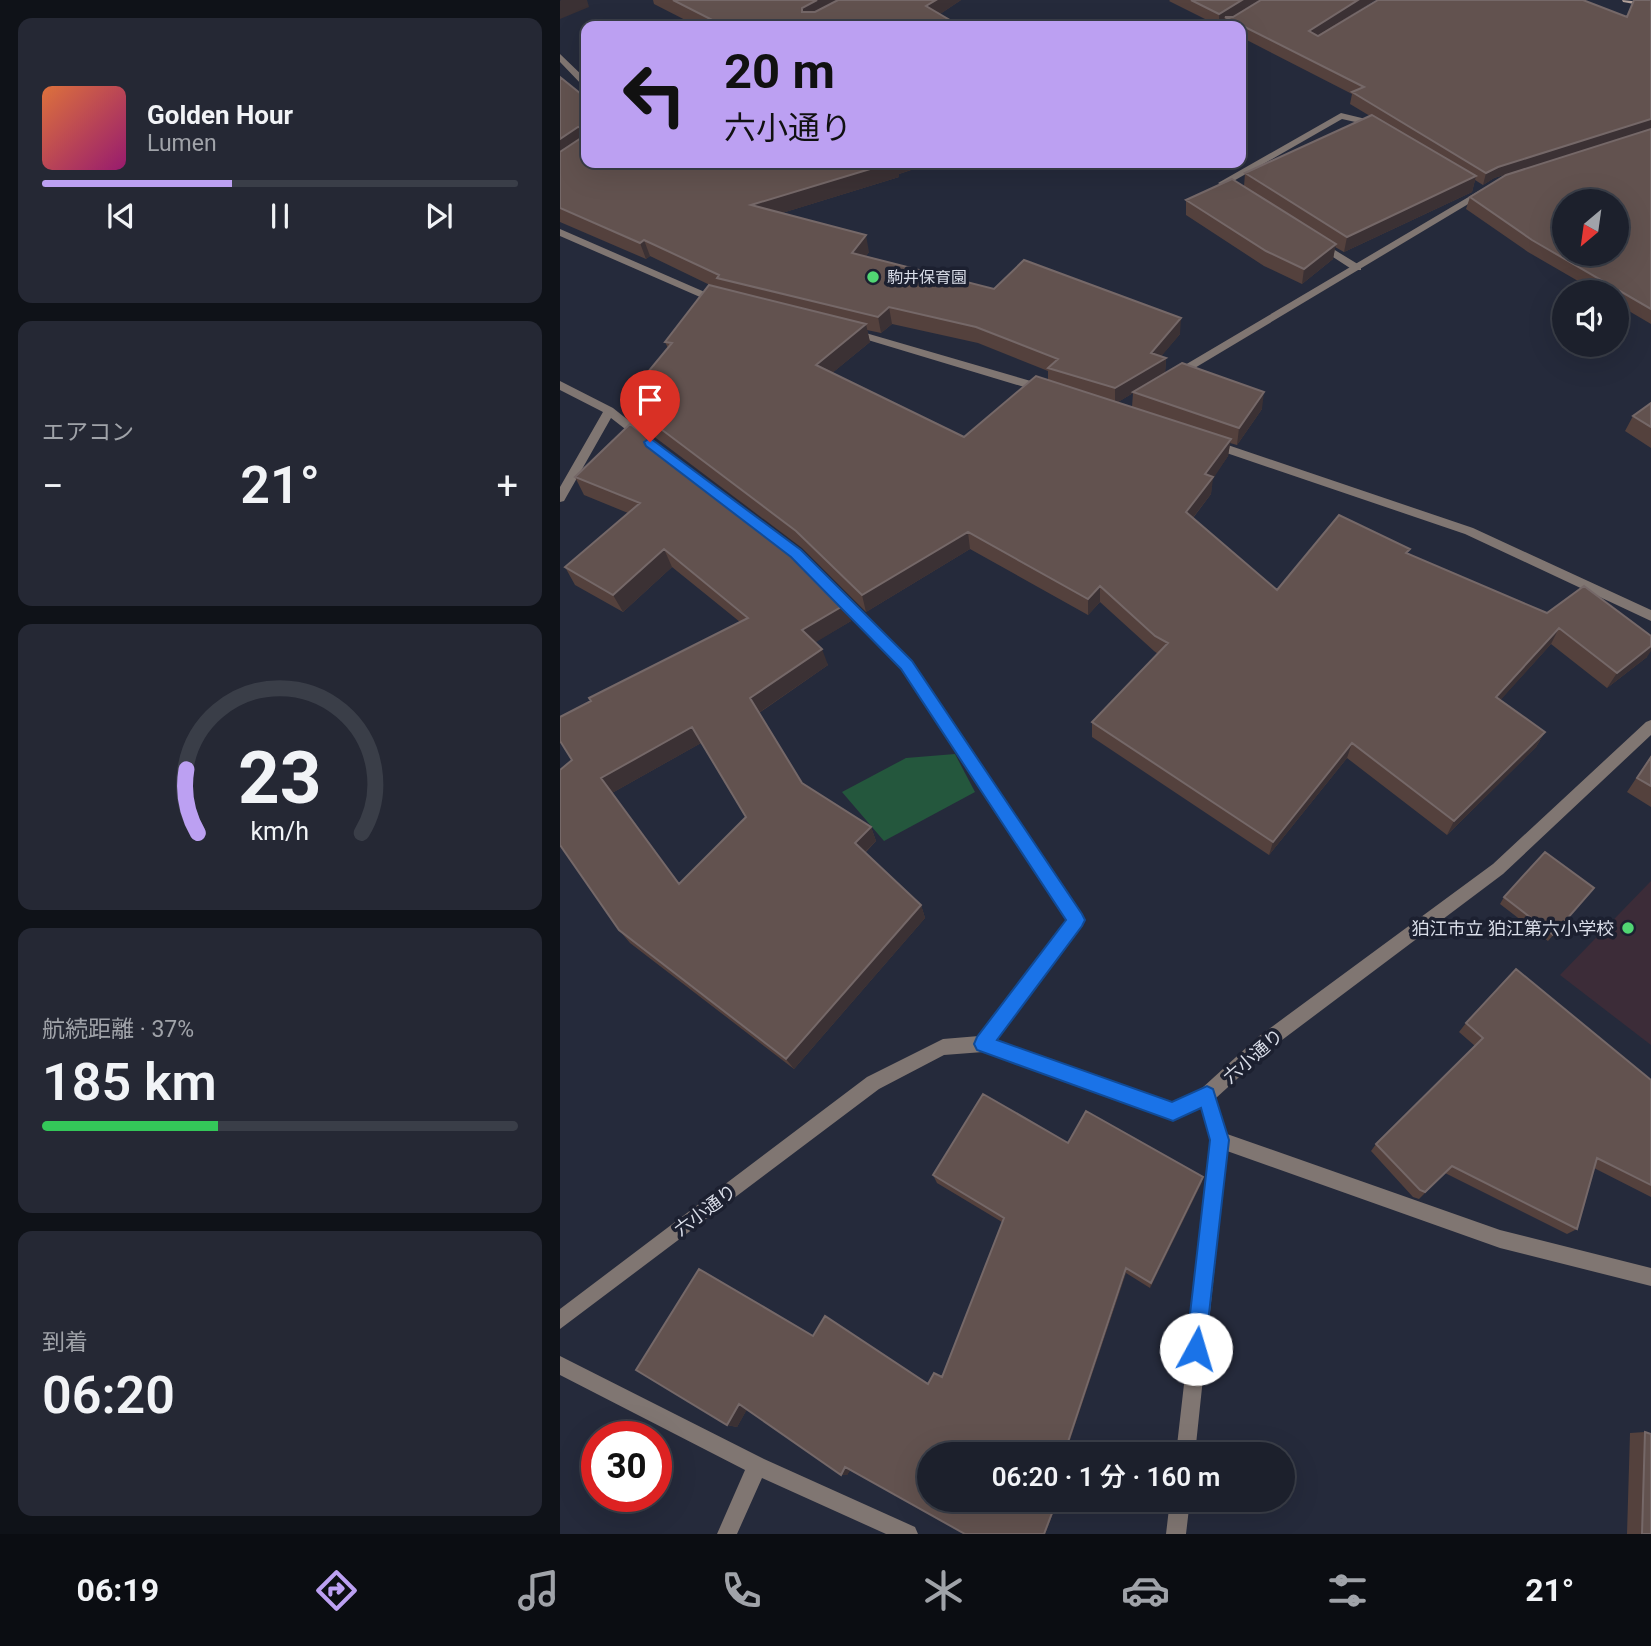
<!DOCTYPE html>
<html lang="ja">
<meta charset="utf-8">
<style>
body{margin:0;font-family:Roboto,"Noto Sans JP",sans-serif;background:#252834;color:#f1f3f6;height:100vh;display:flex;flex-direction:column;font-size:26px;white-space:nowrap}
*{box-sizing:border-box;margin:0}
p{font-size:23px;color:#a0a3a9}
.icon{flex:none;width:38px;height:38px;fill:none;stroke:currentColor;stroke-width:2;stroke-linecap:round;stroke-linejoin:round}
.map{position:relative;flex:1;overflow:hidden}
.side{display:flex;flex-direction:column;gap:18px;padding:18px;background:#0f1218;width:560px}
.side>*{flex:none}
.hud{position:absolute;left:21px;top:21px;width:665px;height:147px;border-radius:14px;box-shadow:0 7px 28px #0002,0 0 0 2px #3a3e48;background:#bca0f2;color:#111;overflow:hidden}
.needle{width:46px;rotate:209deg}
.buttons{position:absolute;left:992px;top:189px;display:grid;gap:14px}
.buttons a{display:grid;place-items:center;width:77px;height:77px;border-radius:50%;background:#1c202c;box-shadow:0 7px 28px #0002,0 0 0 2px #3a3e48;font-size:35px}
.speed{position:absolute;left:21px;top:1421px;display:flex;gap:14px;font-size:35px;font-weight:700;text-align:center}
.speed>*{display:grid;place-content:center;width:91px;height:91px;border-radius:50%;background:#1c202c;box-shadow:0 7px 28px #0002,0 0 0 2px #3a3e48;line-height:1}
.speed .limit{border:10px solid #d22;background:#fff;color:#111}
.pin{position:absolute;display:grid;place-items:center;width:60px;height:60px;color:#fff;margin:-72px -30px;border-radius:50% 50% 50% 0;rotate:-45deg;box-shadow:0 0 7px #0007}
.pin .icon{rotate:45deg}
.me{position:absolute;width:77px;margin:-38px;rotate:6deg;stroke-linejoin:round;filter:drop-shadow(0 0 5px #0008)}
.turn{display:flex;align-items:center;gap:24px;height:147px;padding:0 28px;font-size:32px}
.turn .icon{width:91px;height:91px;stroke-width:2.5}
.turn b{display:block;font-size:49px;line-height:60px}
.big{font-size:52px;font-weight:600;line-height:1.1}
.side .card{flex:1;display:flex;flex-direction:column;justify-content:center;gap:10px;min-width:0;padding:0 24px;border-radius:14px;background:#252834}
.side .dial{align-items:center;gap:0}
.dial svg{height:182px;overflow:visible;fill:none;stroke:#3a3e48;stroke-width:7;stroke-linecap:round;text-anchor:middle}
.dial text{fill:#f1f3f6;stroke:none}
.song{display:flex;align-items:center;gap:21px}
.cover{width:84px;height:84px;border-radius:10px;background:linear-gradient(135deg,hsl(20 70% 55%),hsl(320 70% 35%))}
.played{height:7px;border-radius:4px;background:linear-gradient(90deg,#bca0f2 40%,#3a3e48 40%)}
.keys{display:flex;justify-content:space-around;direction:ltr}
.heat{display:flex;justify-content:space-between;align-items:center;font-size:38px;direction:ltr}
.charge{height:10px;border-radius:5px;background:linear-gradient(90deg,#34c759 37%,#3a3e48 0)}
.trip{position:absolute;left:357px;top:1442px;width:378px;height:70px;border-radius:35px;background:#1c202c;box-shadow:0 7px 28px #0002,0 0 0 2px #3a3e48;font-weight:600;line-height:70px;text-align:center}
.tab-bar{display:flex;height:112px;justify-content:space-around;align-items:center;background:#0b0d12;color:#a0a3a9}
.tab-bar .icon{width:49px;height:49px}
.tab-bar .selected{color:#bca0f2}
.tab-bar b{font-size:32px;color:#f1f3f6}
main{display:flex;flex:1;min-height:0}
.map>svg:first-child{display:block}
.education{fill:#3c2c38}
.green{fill:#24573d}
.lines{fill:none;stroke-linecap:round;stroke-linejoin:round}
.lane{fill:#807672;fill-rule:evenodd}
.street{fill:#807672;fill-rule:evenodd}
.secondary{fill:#b1a09a;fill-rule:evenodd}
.wall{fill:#54413d;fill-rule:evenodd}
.shaded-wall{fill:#3b3134}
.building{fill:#62524f;stroke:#756868;stroke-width:2;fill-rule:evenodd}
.route{fill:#1a73e8;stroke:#114b97;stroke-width:2}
.poi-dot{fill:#51d673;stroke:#1c2030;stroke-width:2.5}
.labels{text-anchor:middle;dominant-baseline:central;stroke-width:7;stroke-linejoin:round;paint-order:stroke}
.far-poi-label{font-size:16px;fill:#dadee9;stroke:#1c2030;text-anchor:start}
.poi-label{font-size:18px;fill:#dadee9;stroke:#1c2030;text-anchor:end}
.street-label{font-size:18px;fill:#dadee9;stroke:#1c2030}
</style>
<main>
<section class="side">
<div class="card">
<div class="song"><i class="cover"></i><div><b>Golden Hour</b><p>Lumen</p></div></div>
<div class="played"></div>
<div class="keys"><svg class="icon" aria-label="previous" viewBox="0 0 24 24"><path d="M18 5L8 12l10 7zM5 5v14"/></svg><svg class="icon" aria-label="pause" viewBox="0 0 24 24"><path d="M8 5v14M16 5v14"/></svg><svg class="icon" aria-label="next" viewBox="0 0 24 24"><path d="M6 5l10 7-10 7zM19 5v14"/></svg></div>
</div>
<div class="card"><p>エアコン</p>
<div class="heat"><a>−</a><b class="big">21°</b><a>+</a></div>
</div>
<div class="card dial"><svg viewBox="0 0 100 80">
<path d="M14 69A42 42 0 1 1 86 69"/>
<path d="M14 69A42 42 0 0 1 9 41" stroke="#bca0f2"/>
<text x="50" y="56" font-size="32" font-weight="700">23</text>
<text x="50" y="72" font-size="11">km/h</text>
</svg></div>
<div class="card"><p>航続距離 · 37%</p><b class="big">185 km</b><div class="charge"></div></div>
<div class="card"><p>到着</p><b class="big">06:20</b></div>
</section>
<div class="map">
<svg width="1091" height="1534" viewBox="0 0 1091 1534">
<rect width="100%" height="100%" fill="#252a3b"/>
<path class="education" d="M1091,881V1045L1000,975Z"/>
<path class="green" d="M395,754L415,792L324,841L282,792L346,758Z"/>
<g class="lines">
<path class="lane" d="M781,113L810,120L821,127L816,130L804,124L782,119L670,183L681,190V194H675L658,183Z
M760,241L801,266V270H793L756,246L755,244Z"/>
<path class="street" d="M0,54L26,79V87L23,86L0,62Z
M922,189L930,191L618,378L614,379L608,375Z
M0,229L147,293L164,297L165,299L160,302L140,297L0,236Z
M292,329L488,386L490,389L484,393L288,334L287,332Z
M0,381L53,408L88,436L86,439H78L51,418L4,501L0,502V487L43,412L0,390Z
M653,440L913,528L1091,610V621L905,534L649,447V441Z
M274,587L278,589L352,661L524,920L435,1041L613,1103L641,1089L698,1037L933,864L1086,722L1091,720V735L943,874L710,1049L656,1098L667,1134L940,1230L1091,1268V1286L940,1248L667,1151L635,1454H616L652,1140L642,1106L613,1119L423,1052L384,1055L319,1089L0,1329V1309L307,1077L383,1039L419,1036L507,920L342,669L270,595L268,592Z
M0,1356L204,1459L355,1527L358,1534H326L202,1478L177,1534H157L185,1470L0,1375Z
M610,1500H630L626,1534H606Z"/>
<path class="secondary" d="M1062,0L1091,3V7L1063,2Z"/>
</g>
<path class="wall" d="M93,0H401L380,14L400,26H137L94,4Z
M610,0H699L674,16L701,0H815L758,36L1067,17L1091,0V324L1057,304V292H1037L968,252L906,209L910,197L1090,130L934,178L923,185L915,180L912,192L784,252L775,247L773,259L742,284L704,266L626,215V200L684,186L685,173L810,116L790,104L792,94L681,37V26H664V23L659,26L609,1Z
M0,77L26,98V163H372L339,174V177L222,213L309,252L306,256L434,289L620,334L601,356L606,358L605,373L702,409L677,445L670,443L668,456L652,479L651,494L633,518L717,590L848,554L1087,657L1047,688L991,644L940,700L985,732L976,747L887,835L787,758L709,855L532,737V722L598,654L594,651L540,602L528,615L410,549L306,612L242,548L88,432L87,427L72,419L64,401L108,348L105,342L154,287L90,256L86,259L0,222ZM332,324L418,343L488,371V380L404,437L272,373L310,342L307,330L321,333ZM573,393L572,407L558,402Z
M1091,403V448L1065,431L1073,416Z
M70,424L291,621L255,642L268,665L199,713L242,783L311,827L316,841L305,853L361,905L365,918L234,1069L70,943L59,930L3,850L180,622L112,567L63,612L15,585L5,567L68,513L24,495L15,477ZM141,743L186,818L119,884L52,793Z
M1091,756V807L1067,792Z
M1034,888L988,941L940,904L944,897Z
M906,1023L1091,1080V1197L1034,1168L1017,1229L1007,1234L885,1173L859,1199L853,1197L811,1151L816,1144L915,1046L899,1032Z
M423,1094L508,1143L526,1111L643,1177L641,1184L590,1288L566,1273L509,1442L518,1448L515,1454H369V1500H498L485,1534H405L290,1470L287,1475H281L187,1409L177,1427L167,1425L76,1370L139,1269L253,1336L265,1316L369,1384L374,1373L382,1377L442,1222L377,1183L373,1175Z
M1085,1432L1091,1534H1067L1070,1433Z"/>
<path class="shaded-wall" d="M1,0H27L29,7L0,19V1Z
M257,0H291L246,24L242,12V8Z
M376,0H401L368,22L366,6Z
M682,0H699L669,19L665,17L664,23L659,26V14Z
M798,0H815L747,42L749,31Z
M1091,119V129L934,178L923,185L926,173L938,167Z
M18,127L24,143L0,160V139Z
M330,163H372L339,174V177L196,221L191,205Z
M916,176L912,192L784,252L787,237Z
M306,235L309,252L296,269L292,253Z
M84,240L90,256L86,259L80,243Z
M776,244L773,259L742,284L744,269Z
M329,307L332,324L321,333L318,317Z
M621,318L620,334L594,365L606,358L605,374L573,392V393L555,404V388L591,353Z
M306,324L310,342L260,383L256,365Z
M704,392L702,409L677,445L679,428Z
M671,439L668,456L653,479L651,494L624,529L626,512L645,474Z
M408,532L410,549L306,612L302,595Z
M104,549L112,567L63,612L53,595Z
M540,586V602L528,615V599Z
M286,604L291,621L248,647L242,630Z
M999,628L991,644L929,713L936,697Z
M1091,646V651L1087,657L1047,688L1057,673Z
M262,649L268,665L197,714L190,698Z
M132,727L141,743L52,793L41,778Z
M985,732L976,747L887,835L894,821Z
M792,743L787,758L709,855L713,842Z
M311,827L316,841L300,857L295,843Z
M361,905L365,918L234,1069L226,1059Z
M643,1177L641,1184L590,1288L591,1283Z
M566,1268V1273L509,1443L508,1442Z
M179,1404L189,1406L177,1427L167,1425Z
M285,1467L292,1468L287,1475H281Z
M497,1500H498L485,1534H484Z"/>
<path class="building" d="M113,0H257L242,8V12H255L278,0H376L366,6L400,26H164Z
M631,0H682L659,14Z
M701,0H798L749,31L758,36L818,0H1023L1067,17L1074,0H1091V119L938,167L926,173L792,92L804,87L665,17H673Z
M0,77L26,98V163H203L208,167L218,163H330L191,205L306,235L292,253L434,289L464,260L621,318L591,353L606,358L555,388L488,368L498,359L416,327L329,307L318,317L157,278L159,275L84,240L80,243L0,208V152L21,138L22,127H18L0,139Z
M812,115L916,176L787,237L685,173Z
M1091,129V309L972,240L910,197L946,175ZM1004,201H1057V254H1004Z
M672,179L776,244L744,269L706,251L626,200Z
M149,285L306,324L256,365L404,437L476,376L671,439L645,474L653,477L626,512L717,590L779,515L850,549L846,553L987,613L1024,586L1091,636V646L1057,673L999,628L936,697L985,732L894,821L792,743L713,842L532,722L608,643L595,636L540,586L528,599L408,532L302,595L236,531L81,414L83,412L64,401L112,343L105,342Z
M622,363L704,392L679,428L573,392Z
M1091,403V427L1073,416Z
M70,424L224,541L286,604L242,630L262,649L190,698L242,783L311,827L295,843L361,905L226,1059L59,930L0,845V770L12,760L0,741V717L31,701L29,698L188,618L104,549L53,595L5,567L80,503L15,477ZM132,727L186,817L119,884L41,778Z
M1091,757V786L1077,778Z
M985,852L1034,888L993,935L944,897Z
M956,969L1091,1080V1185L1037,1158L1017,1229L892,1166L865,1192L860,1190L816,1144L923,1038L906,1023Z
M423,1094L508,1143L526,1111L643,1177L591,1283L566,1268L508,1442L517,1447L514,1454H369V1500H497L484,1534H405L285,1467L281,1475L179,1404L167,1425L76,1370L139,1269L253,1336L265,1316L368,1384L374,1373L382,1377L444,1218L373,1175Z
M1085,1432L1091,1434V1534H1082Z"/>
<path class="route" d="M90,438L241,550L352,661L522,914L525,920L522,926L437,1040L612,1102L647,1086L653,1089L669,1140L644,1357L636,1360L629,1357L626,1349L650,1140L641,1108L613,1121L417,1050L414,1044L417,1037L506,920L341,669L231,557L86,446L84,442Z"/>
<g class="poi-dot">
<circle cx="313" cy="277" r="7"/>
<circle cx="1068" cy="928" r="7"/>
</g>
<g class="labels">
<g class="far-poi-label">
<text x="327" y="277">駒井保育園</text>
</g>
<g class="poi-label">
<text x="1054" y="928">狛江市立 狛江第六小学校</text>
</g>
<g class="street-label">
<text transform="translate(693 1056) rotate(-41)">六小通り</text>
<text transform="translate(145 1210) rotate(-37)">六小通り</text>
</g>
</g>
</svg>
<div class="buttons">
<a><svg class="needle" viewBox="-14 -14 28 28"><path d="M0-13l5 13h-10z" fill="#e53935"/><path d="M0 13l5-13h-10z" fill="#a0a3a9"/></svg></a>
<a><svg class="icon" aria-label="sound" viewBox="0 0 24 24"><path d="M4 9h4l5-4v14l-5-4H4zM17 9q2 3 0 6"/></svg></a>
</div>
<div class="speed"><div class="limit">30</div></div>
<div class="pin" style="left:90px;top:442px;background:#d93025"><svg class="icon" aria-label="arrive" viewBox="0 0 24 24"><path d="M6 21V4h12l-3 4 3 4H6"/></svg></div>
<svg class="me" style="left:636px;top:1349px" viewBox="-20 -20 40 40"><circle r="19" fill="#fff"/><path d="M0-13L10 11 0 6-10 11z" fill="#1a73e8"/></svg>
<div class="trip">06:20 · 1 分 · 160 m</div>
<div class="hud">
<div class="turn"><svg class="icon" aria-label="left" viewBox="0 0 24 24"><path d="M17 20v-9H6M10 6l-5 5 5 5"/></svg><div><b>20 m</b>六小通り</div></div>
</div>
</div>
</main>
<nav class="tab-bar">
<b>06:19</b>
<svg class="icon selected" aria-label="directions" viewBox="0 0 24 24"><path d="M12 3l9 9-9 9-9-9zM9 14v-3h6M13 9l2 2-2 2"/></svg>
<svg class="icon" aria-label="music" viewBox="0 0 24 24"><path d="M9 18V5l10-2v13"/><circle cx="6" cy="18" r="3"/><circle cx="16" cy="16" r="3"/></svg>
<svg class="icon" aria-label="phone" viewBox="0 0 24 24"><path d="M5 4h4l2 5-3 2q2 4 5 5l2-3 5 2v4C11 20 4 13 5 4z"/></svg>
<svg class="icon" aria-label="climate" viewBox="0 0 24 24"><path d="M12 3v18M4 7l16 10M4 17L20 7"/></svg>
<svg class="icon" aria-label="car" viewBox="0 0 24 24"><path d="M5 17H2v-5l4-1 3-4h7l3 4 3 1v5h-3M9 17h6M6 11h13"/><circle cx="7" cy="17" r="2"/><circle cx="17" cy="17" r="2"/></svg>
<svg class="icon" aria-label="filters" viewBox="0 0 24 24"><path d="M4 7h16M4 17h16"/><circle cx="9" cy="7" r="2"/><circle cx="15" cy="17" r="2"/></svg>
<b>21°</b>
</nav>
